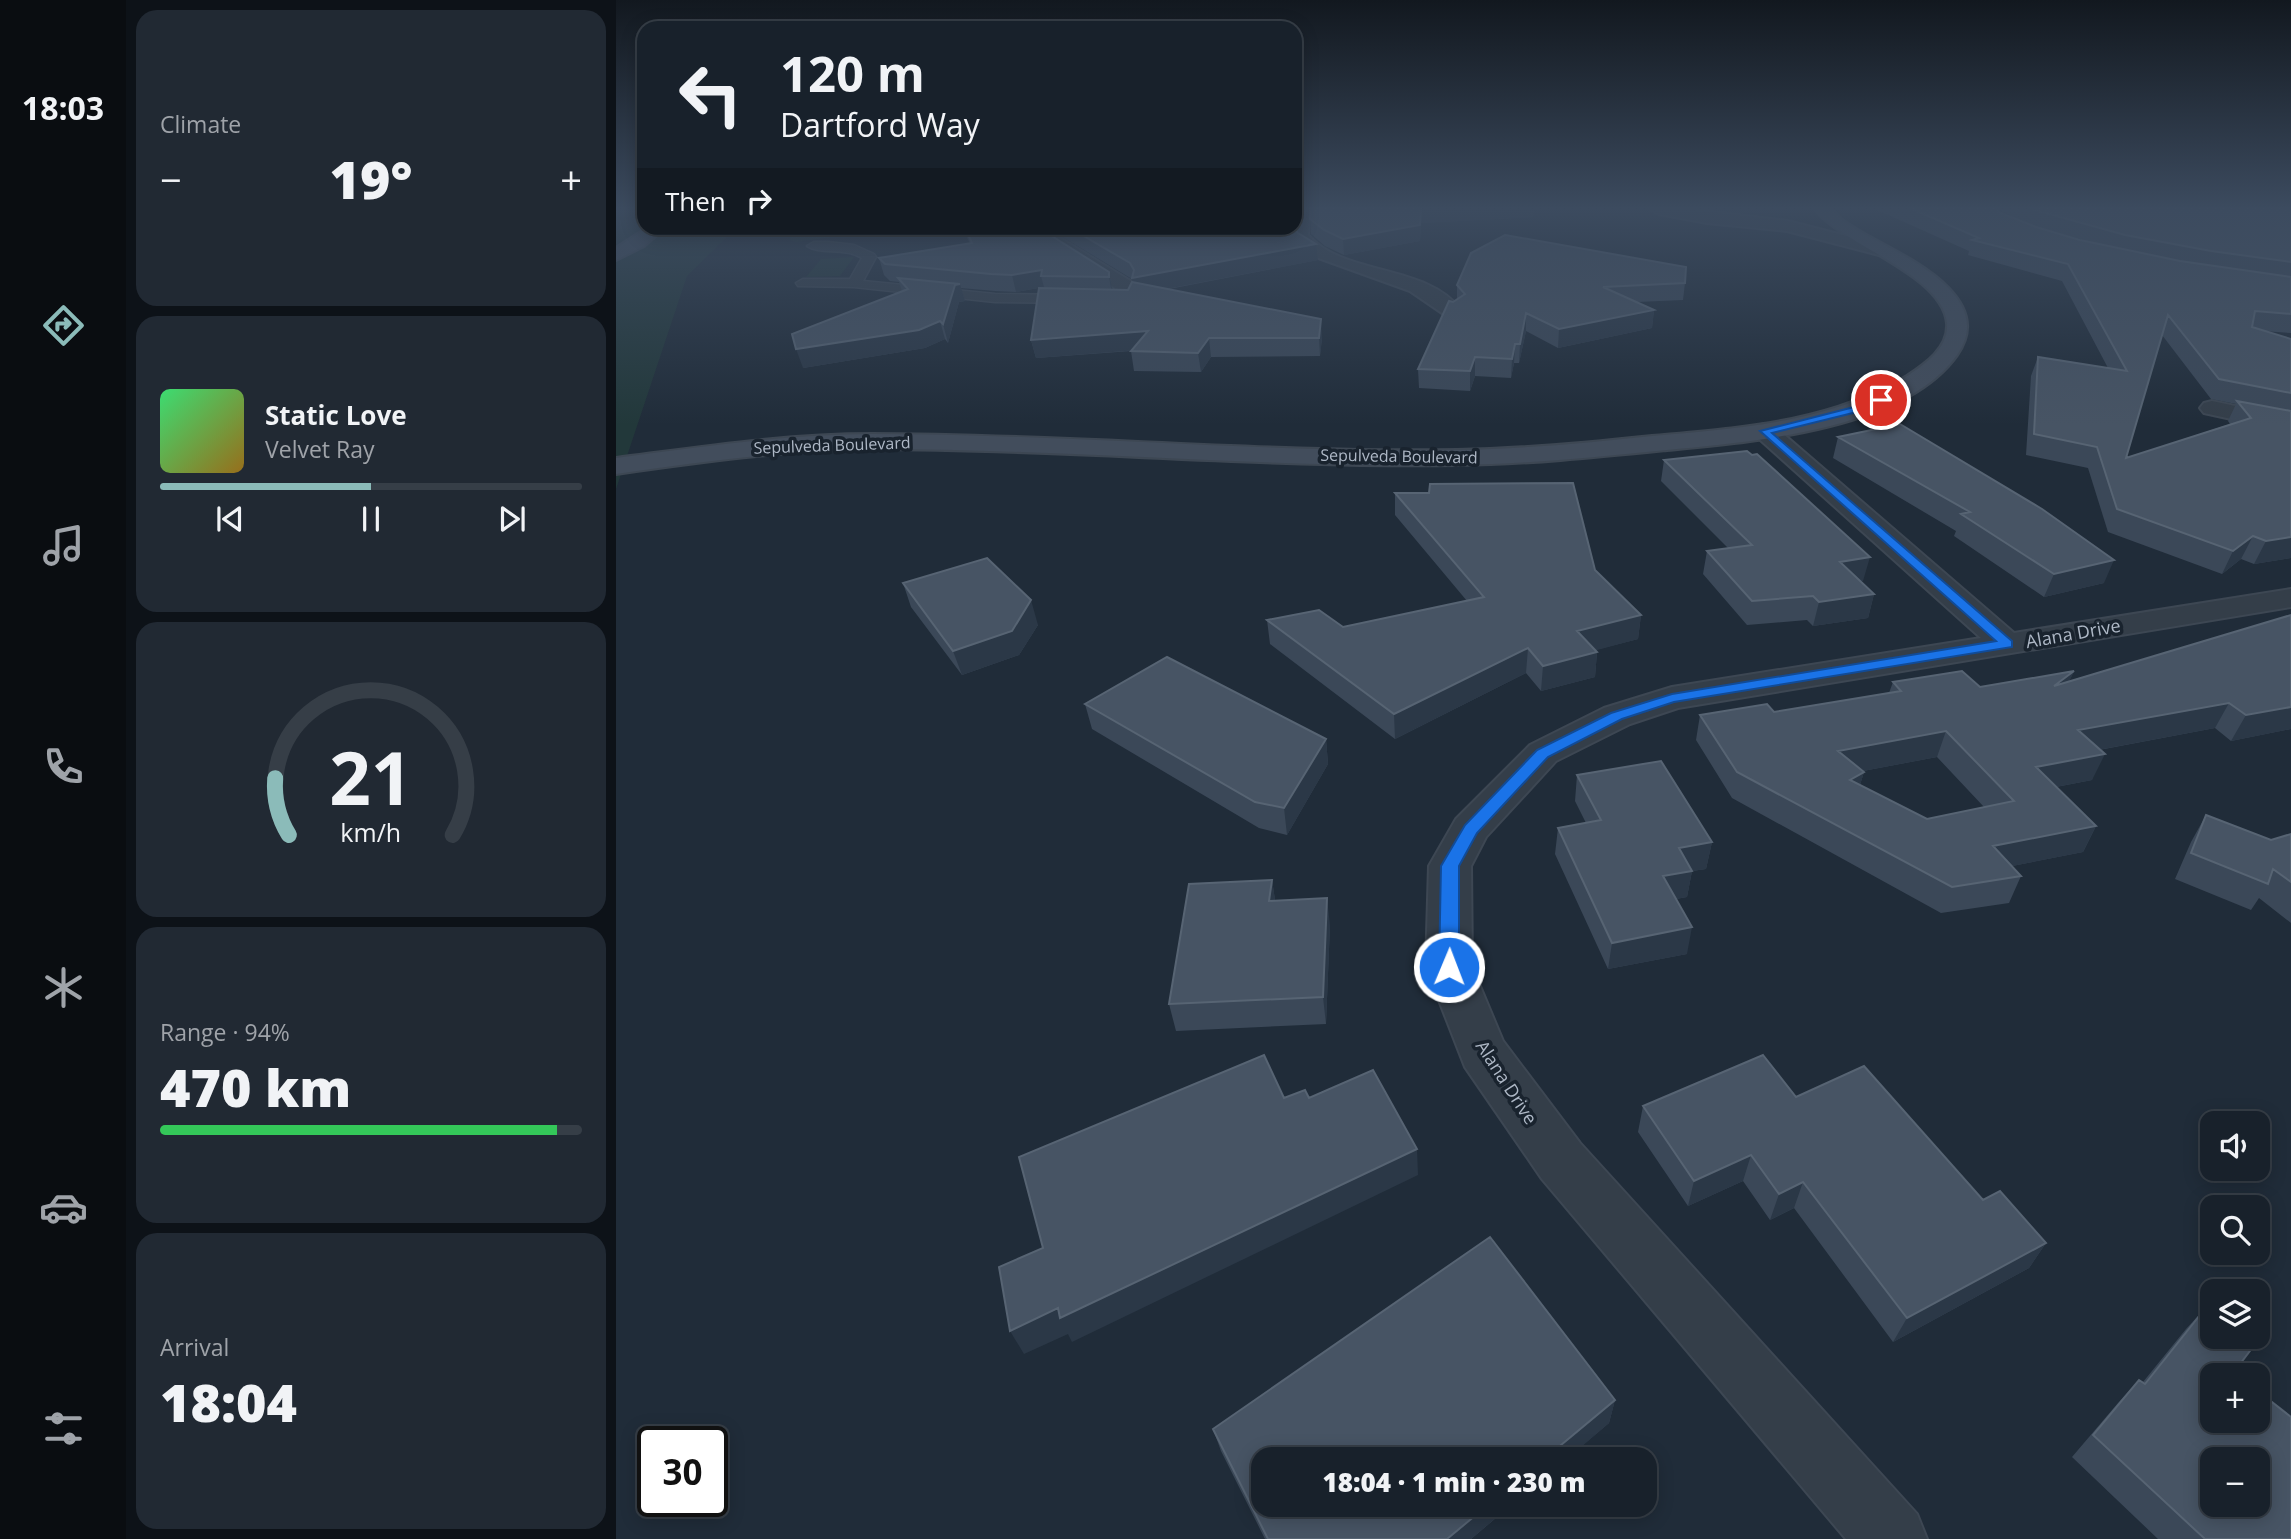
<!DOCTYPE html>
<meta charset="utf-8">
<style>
body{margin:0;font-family:"Open Sans",sans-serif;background:#212933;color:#f1f3f6;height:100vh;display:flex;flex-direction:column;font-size:26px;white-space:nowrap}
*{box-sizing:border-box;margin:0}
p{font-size:23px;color:#9fa3a9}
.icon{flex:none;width:38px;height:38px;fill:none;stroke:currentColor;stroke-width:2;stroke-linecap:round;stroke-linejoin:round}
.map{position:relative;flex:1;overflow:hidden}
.drawer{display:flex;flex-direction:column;gap:10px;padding:10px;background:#0d1218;width:490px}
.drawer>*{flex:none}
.banner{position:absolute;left:21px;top:21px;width:665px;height:214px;border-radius:21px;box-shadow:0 4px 18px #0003,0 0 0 2px #363e47;background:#18212b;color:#f1f3f6;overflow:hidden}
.buttons{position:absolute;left:1584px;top:1111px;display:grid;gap:14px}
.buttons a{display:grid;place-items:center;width:70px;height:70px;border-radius:14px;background:#18212b;box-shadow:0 4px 18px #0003,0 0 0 2px #363e47;font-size:35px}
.speed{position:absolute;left:21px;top:1426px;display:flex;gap:14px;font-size:35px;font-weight:700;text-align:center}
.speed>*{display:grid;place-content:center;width:91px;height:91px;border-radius:50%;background:#18212b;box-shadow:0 4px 18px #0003,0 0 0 2px #363e47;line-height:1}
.speed .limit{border:4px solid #111;border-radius:10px;background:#fff;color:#111}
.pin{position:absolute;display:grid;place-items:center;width:60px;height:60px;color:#fff;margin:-30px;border:4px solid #fff;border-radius:50%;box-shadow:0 2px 7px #0007}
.me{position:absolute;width:77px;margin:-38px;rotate:1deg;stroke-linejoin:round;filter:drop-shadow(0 0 5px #0008)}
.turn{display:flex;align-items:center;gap:24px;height:147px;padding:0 28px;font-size:32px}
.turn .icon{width:91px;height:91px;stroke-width:2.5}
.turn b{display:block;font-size:49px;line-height:60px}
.then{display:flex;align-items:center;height:66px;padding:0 28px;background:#0003;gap:14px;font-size:26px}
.big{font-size:52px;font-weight:800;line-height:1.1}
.drawer .card{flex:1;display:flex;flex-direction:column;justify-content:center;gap:10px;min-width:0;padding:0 24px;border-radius:21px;background:#212933}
.drawer .dial{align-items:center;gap:0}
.dial svg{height:182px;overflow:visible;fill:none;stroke:#363e47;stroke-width:7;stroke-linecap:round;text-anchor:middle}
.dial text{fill:#f1f3f6;stroke:none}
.song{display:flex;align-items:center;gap:21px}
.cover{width:84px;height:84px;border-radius:10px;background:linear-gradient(135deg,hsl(140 70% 55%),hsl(40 70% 35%))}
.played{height:7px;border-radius:4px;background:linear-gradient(90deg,#8bbbb9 50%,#363e47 50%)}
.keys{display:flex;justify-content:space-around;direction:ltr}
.heat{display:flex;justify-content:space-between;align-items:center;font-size:38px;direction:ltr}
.charge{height:10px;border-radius:5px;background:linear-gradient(90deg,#34c759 94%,#363e47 0)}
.trip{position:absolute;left:635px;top:1447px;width:406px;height:70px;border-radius:21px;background:#18212b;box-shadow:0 4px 18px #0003,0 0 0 2px #363e47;font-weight:800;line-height:70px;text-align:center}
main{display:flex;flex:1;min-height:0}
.tabs{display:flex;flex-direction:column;width:126px;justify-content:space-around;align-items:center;background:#0a0d11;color:#9fa3a9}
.tabs .icon{width:49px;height:49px}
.tabs .current{color:#8bbbb9}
.tabs b{font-size:32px;color:#f1f3f6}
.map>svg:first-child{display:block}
.green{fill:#22383a}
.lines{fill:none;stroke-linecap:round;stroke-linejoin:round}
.lane-casing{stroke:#3d4753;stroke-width:3}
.street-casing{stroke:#3d4753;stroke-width:4}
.secondary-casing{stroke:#3d4753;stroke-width:4}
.lane{fill:#343e49;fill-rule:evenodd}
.street{fill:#343e49;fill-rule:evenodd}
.secondary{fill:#424d5c;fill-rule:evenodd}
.wall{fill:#3b4858;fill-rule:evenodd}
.shaded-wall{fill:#2b3847}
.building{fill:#475464;stroke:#576473;stroke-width:2;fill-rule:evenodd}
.route{fill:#1a73e8;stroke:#114b97;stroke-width:2}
.labels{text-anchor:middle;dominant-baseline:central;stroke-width:7;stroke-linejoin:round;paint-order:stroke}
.far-street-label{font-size:16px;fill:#aeb8c6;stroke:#19232e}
.street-label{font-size:18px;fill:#aeb8c6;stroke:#19232e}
</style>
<main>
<nav class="tabs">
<b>18:03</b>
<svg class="icon current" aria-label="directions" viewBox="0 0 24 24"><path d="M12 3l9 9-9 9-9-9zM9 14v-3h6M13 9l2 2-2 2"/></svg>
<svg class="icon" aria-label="music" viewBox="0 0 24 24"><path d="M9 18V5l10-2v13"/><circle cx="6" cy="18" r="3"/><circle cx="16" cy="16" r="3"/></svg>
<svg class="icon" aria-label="phone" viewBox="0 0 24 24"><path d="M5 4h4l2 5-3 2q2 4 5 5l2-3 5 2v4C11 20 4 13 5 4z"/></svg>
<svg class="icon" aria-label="climate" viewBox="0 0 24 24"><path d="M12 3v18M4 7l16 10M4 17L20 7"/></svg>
<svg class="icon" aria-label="car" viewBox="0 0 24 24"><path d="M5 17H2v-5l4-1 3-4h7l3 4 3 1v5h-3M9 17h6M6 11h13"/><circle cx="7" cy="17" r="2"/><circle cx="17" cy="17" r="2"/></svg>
<svg class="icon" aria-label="filters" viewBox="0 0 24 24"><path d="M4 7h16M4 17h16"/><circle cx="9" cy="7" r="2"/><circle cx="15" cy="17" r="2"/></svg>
</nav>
<section class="drawer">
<div class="card"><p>Climate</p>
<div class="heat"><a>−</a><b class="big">19°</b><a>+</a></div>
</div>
<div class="card">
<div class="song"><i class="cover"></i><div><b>Static Love</b><p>Velvet Ray</p></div></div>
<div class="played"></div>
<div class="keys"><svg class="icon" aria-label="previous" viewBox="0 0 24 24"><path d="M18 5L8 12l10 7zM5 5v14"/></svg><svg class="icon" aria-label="pause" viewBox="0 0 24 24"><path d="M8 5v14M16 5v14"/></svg><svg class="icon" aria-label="next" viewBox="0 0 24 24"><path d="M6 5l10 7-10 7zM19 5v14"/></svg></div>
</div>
<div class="card dial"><svg viewBox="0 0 100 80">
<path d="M14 69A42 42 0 1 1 86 69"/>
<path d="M14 69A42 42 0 0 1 8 44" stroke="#8bbbb9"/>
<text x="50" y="56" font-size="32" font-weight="700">21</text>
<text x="50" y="72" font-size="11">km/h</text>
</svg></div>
<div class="card"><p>Range · 94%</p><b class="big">470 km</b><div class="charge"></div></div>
<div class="card"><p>Arrival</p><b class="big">18:04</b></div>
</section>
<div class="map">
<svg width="1675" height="1539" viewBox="0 0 1675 1539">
<rect width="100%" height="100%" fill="#202c39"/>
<path class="green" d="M0,209H28V228H120L71,276L0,489Z
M180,228H242L239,234L180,242L173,240Z
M238,257L224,276L190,277L205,259Z"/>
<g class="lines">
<g class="lane-casing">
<path id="lane" d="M212,242L238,245L258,254L260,257L247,281L379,294L462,295L469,299L462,303L379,302L238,287L182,286L180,283L187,279H234L246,258C228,247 204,255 191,246L198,242Z"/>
</g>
<g class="street-casing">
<path id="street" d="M679,209H693L692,235C729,277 811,263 846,311L836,317L829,315L794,291L697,256C686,248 676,241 674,228H679Z
M1035,209H1070L1172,221L1269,246L1272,250L1263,255L1171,231L1091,223L1043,214Z
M409,228H428L516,282L518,286L515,305H501L498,301L499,288Z
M1596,401L1675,418V432L1588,413L1584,408L1588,403Z
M1149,424L1158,426L1398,633L1675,589V607L1062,708L1014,724L940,761L870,837L855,866L856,967L887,1041L964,1143L1301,1514L1311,1539H1230L926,1179L849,1067L810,967L813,866L840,819L914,745L988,708L1056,687L1365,638L1140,436L1137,431L1140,426Z"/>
</g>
<g class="secondary-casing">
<path id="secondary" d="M1198,209C1204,209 1209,208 1215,209C1216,210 1225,219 1226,220C1235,226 1244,232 1254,237C1292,258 1381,298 1341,355C1288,430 1135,442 1051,450C981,457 912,464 842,465C647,468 451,449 256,449C170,450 85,462 0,474V458C85,447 170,434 256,434C451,434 646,453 841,450C906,449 971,443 1036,436C1124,428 1213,423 1291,376C1309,364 1333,348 1331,323C1326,274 1230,247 1198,209Z
M31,228H49L28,246L0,260V248Z"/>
</g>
<use href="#lane" class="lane"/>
<use href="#street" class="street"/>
<use href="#secondary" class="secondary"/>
</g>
<path class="wall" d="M694,209H918L917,217L805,223L804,241L728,255L709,246L695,234Z
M1259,209H1380L1385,213L1402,220L1383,209H1675V333L1647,331L1675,339V558L1638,564L1625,559L1606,574L1492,532L1472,468L1410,455L1415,376L1422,357L1492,368L1446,281L1352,255L1353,251ZM1421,227L1475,242L1464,240ZM1546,335L1595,399L1620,404L1612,421L1614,424L1510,458Z
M347,228H424L493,272L496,290H512L517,282L516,279L432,228H678L702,260L553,289L706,338L704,356L595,357L585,372L518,371L515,351L420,358L415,340L428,287L400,292L379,291L345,288L349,301L343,302L332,343L329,339L309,348L187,368L286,291L283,282L274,281L268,275L263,258L354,244Z
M1069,283L1067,300L1021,302L1038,310L1036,328L942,348L910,331L903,363H898L895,378L859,376L854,391L803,388L802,369L837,302L841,299V285Z
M1222,437L1488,583L1428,597L1338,536L1340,531L1217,458Z
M1048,460L1247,581H1245L1258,594L1252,618L1197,626L1191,620L1131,625L1087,574L1091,551L1112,548L1045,481Z
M779,493L979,570L1025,615L1022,639L979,650L981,652L979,677L925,691L910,673L779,739L654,644L651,620L727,627L851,601L779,515Z
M287,583L422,625L403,655L346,675L295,607Z
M1675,615V729L1615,741L1599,728L1483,750L1476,780L1440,787L1480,826L1467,852L1396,866L1405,876L1393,903L1325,913L1116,798L1080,740L1084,715L1158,712L1273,693L1277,682L1364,687L1458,671L1453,681ZM1321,757L1368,807L1311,819L1244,785L1248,772L1247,771Z
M469,704L710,739L712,764L671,835L643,828L476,729Z
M961,775L1096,842L1090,869L1076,871L1071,897L1060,899L1071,954L992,969L939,854L942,828L970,823L959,801Z
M1590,815L1655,840L1675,834V923L1643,898L1635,910L1559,879L1575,842Z
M656,880L659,900L714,925L710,1024L560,1031L553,1004Z
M1180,1097L1367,1200L1430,1243L1413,1268L1277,1342L1178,1208L1154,1220L1127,1181L1072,1206L1022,1132L1027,1106Z
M1592,1305L1618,1372L1675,1539H1542L1456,1457L1502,1403L1523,1380L1527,1382L1570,1329Z
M999,1400L993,1423L855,1539H649L605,1451L597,1429Z"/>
<path class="shaded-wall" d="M805,209H918L917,217L805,223L804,241L728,255L727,239Z
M700,244L702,260L519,295L516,278Z
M426,270L425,276L428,287L400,292L396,275Z
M493,272L496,289V294L493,277Z
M344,284L349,301L343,302L332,343L327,324L339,285Z
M1038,310L1036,328L942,348L943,329Z
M910,313V331L903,363L904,344Z
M705,319L706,338L704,356L703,338Z
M324,321L329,339L309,348L187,368L180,349Z
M532,331L535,349L420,358L415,340Z
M593,338L595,357L585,372L582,353Z
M899,344L898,363L895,378L896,359Z
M859,357V376L854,391V371Z
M1637,536L1625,559L1606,574L1617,551Z
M1675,537V558L1638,564L1650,541Z
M1254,557L1247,581L1218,585L1224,562Z
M1498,560L1488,583L1428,597L1438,574Z
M1258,594L1252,618L1197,626L1203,602Z
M415,600L422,625L403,655L346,675L337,651Z
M1025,615L1022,639L959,656L961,631Z
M912,648L910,673L779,739L778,714Z
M981,652L979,677L925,691L927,666Z
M1458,671L1447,696L1438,686Z
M1613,703L1599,728L1450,756L1462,730Z
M1675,707V729L1615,741L1630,715Z
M1330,731L1321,757L1215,777L1222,751Z
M710,739L712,764L671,835L668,808Z
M1489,754L1476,780L1408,793L1420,767Z
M1248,772L1240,798L1234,780Z
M1480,826L1467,852L1366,872L1377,846Z
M1096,842L1090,869L1076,871L1071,897L1042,902L1047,876L1063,848Z
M656,880L660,906L653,901Z
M711,898L714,925L710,1024L707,997Z
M1076,927L1071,954L992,969L996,943Z
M801,1149L802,1175L456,1342L452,1334L408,1354L394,1331Z
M1135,1155L1127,1181L1072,1206L1078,1181Z
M1187,1182L1178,1208L1154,1220L1163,1194Z
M1430,1243L1413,1268L1277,1342L1291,1318Z
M999,1400L993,1423L950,1460H927Z
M872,1505H895L855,1539H831Z"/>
<path class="building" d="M694,209H805L804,225L727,239L708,230L694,219Z
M1296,209H1380L1385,213L1420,227L1464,240L1564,261L1675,277V314L1639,311L1636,327L1675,339V393L1603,379L1552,315L1510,458L1635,418L1621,401L1675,411V537L1650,541L1637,536L1617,551L1501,509L1481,447L1418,434L1422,357L1511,371L1452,264L1356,240L1363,238Z
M1415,209H1675V262L1595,251L1509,235Z
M349,228H423L493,272V277L425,276L426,270L396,275L375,274L269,264L263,258L356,243Z
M454,228H678L682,233L700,244L516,278L518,270L514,263Z
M889,235L1070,267L1069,283L987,287L1038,310L943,329L910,313L904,344H899L896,359L859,357L854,371L802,369L833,301L837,302L849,294L841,285L855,253Z
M282,278L344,284L339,285L327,324L324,321L303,330L180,349L176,334L292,289Z
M516,282L705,319L703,338H593L582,353L515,351L532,331L415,340L423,288L512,290Z
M1284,424L1426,509L1498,560L1438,574L1345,514L1354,512L1222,437Z
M1131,451L1136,455L1141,454L1254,557L1224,562L1258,594L1203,602L1197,596L1136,601L1091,551L1136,545L1048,460Z
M957,483L979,570L1025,615L961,631L981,652L927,666L912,648L778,714L651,620L703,610L727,627L868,597L779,493H813L814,484Z
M371,558L415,600L396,631L337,651L287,583Z
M1675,615V707L1630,715L1613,703L1462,730L1489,754L1420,767L1480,826L1377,846L1405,876L1336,887L1121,772L1084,715L1151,704L1158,712L1285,691L1277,682L1346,671L1364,687L1458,671L1438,686ZM1330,731L1398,801L1311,819L1234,780L1248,772L1222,751Z
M551,657L710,739L668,808L639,802L469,704Z
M1045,761L1096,842L1063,848L1076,871L1047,876L1076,927L996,943L942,828L985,820L961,775Z
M1590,815L1655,840L1675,834V882L1657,869L1652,884L1575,853Z
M656,880L653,901L711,898L707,997L553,1004L573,884Z
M648,1055L668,1098L689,1090L693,1098L757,1070L801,1149L444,1318L442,1308L394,1331L383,1267L427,1248L403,1157Z
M1147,1055L1180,1097L1248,1066L1367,1200L1384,1191L1430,1243L1291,1318L1187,1182L1163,1194L1135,1155L1078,1181L1027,1106Z
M874,1237L999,1400L927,1460H648V1505H872L831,1539H652L597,1429Z
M1592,1305L1596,1308V1337H1632L1640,1343L1618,1372L1622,1376H1596V1421H1642V1391L1675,1417V1539H1589L1477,1435L1523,1380L1529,1384ZM1596,1460H1642V1505H1596Z"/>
<linearGradient id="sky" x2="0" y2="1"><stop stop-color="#12181f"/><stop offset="0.49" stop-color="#3c4b5f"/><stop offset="1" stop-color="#3c4b5f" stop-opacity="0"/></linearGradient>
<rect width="1675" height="425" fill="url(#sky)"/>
<path class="route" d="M1261,398L1270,400L1249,410L1156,433L1396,641V647L1058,702L1006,719L932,757L861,833L843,866V967L840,972L833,974L826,972L823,967L825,866L849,825L921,750L995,713L1056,694L1380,641L1144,431L1242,406Z"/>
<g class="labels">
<g class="far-street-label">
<text transform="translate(216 445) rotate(-2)">Sepulveda Boulevard</text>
<text transform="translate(783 456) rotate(1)">Sepulveda Boulevard</text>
</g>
<g class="street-label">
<text transform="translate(1457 633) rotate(-10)">Alana Drive</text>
<text transform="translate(891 1082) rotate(57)">Alana Drive</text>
</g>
</g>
</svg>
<div class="buttons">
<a><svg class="icon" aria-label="sound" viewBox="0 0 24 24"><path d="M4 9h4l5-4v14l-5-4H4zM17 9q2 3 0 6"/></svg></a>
<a><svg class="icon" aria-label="search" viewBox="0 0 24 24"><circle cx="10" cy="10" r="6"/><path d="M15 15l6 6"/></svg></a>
<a><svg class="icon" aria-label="layers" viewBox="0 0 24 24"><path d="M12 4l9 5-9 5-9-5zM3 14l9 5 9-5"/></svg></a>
<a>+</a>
<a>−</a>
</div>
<div class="speed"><div class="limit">30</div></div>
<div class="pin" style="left:1265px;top:400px;background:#d93025"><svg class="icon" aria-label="arrive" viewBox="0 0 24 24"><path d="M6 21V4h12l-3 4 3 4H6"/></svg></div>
<svg class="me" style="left:833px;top:967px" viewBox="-20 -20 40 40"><circle r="17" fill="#1a73e8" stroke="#fff" stroke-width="3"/><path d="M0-11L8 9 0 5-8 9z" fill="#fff"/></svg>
<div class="trip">18:04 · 1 min · 230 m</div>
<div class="banner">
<div class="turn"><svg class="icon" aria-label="left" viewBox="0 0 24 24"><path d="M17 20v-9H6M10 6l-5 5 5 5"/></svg><div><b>120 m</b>Dartford Way</div></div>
<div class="then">Then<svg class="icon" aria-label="right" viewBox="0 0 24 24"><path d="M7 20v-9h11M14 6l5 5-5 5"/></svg></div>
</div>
</div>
</main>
